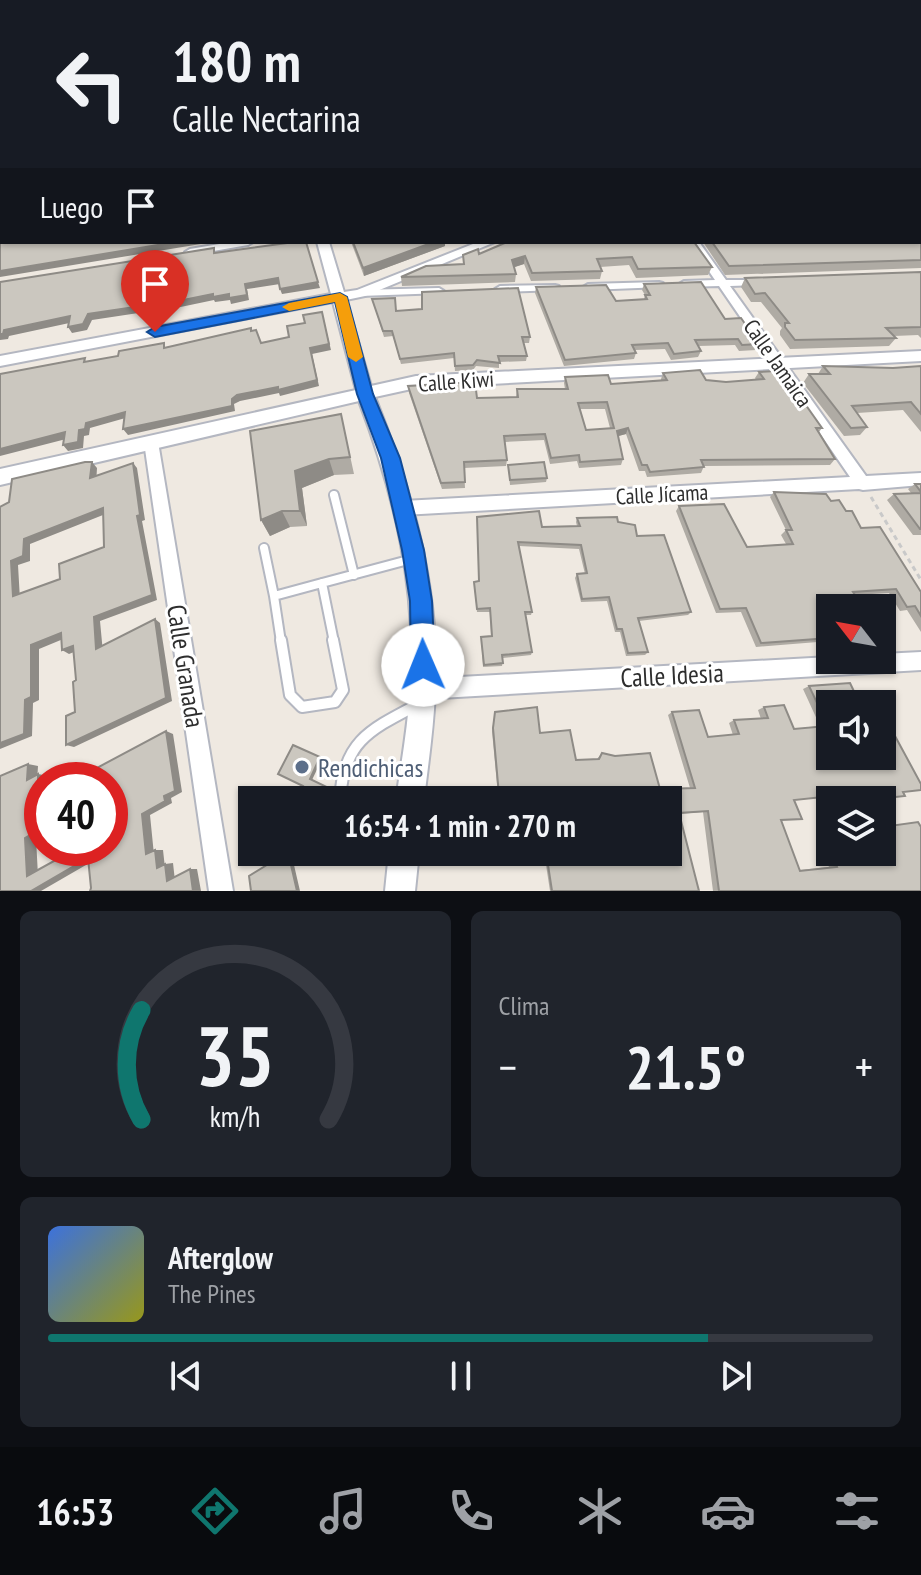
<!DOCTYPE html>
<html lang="es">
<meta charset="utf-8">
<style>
body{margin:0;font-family:"PT Sans Narrow",sans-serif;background:#20242c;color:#f1f3f6;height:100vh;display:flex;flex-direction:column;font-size:30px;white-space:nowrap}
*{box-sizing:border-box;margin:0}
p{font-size:26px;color:#9ea1a6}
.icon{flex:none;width:44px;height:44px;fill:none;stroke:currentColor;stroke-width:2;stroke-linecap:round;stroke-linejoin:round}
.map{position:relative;height:891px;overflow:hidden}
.panel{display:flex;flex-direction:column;gap:20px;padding:20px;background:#0d0f14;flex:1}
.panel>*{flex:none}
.banner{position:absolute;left:0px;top:0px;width:922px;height:244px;box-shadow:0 2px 6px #0004;background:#171b24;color:#f1f3f6;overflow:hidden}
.needle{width:52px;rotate:301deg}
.fabs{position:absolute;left:816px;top:594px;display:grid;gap:16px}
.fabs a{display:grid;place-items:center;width:80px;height:80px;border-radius:0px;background:#171b24;box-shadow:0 2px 6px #0004;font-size:40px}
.speed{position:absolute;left:24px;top:762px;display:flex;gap:16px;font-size:40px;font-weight:700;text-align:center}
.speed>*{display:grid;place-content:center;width:104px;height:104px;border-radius:50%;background:#171b24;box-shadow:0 2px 6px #0004;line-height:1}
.speed .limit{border:12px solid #d22;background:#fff;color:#111}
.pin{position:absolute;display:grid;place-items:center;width:68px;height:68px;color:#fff;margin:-82px -34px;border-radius:50% 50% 50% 0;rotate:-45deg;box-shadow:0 0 8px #0007}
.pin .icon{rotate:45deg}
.me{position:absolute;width:88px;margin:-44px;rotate:359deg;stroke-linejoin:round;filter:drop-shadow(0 0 6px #0008)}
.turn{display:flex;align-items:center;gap:28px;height:168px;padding:0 40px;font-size:36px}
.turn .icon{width:104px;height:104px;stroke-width:2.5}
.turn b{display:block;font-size:56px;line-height:68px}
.then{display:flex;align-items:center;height:76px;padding:0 40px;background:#0003;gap:16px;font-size:30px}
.big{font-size:60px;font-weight:700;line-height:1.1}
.panel .tile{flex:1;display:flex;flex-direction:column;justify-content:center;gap:12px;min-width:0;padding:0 28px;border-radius:12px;background:#20242c}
.panel .dial{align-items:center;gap:0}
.dial svg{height:208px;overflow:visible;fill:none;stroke:#363941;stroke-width:7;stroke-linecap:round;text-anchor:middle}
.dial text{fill:#f1f3f6;stroke:none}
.song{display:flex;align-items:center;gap:24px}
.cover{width:96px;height:96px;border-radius:12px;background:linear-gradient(135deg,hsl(220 70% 55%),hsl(60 70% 35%))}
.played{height:8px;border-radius:4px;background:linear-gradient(90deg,#0f766e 80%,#363941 80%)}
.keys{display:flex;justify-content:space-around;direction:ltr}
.heat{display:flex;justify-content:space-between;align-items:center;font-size:44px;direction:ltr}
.panel .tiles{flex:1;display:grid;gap:20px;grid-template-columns:1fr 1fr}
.tile:last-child{grid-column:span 2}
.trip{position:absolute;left:238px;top:786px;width:444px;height:80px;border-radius:0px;background:#171b24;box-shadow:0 2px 6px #0004;font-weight:700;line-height:80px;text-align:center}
.dock{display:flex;height:128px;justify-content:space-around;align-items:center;background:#090b0e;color:#9ea1a6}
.dock .icon{width:56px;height:56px}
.dock .current{color:#0f766e}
.dock b{font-size:36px;color:#f1f3f6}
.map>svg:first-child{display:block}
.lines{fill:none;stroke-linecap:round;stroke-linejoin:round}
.service-far1-casing{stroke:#b4b7c1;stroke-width:12}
.service-casing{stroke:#b4b7c1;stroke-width:14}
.minor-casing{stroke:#b4b7c1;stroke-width:4}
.tertiary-casing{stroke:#b4b7c1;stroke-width:4}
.path{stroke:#c9c9c9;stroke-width:3;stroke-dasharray:5 4;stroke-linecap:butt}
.service-far1{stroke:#fff;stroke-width:8}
.service{stroke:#fff;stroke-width:10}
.minor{fill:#fff;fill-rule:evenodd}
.tertiary{fill:#fff;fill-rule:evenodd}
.wall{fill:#afaba4;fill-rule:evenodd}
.shaded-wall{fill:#8e8b86}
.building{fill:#cbc7bf;stroke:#8e8b86;stroke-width:2;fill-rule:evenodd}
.route{fill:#1a73e8;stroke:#114b97;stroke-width:2}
.slow{fill:#f59e0b}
.service-dot{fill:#5c6f8a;stroke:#fff;stroke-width:3}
.labels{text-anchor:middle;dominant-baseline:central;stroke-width:6;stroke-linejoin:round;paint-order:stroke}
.street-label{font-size:22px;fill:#2e2e2e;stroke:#fff}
.near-street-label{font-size:26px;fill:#2e2e2e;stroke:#fff}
.near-service-label{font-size:26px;fill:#4e5e75;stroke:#fff;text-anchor:start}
</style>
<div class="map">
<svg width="921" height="891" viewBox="0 0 921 891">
<rect width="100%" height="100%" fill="#efe9e1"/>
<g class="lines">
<g class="service-far1-casing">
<path id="service-far1" d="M334,495L354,575
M264,548L274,596
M322,583L334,642
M322,583L412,559
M281,642L274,596L322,583"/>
</g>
<g class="service-casing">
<path id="service" d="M281,640L290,695L302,707L335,702L343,690L333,640
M340,800C343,742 369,730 417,705"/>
</g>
<g class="minor-casing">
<path id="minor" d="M920,214H921V220H920Z
M231,242H253L248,245L190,255L185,252L190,249Z
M689,242H699L726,280H763L764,282L759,285L730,286L866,476L921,473V485L863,490L859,489L403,515L398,513L395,508L398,503L403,501L850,477L719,286L684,287L679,284L684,281L715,280Z
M659,282L663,283V287L588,290L583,287L588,284Z
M555,285L559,286V290L500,292L495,289L500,286Z
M439,288L444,291L443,293L360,296L355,293L360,290Z
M151,437L156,438L158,442L233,891H209L144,442L146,438Z
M921,652V670L423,699L416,696L413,689L416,682L423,679L830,657V660H882V654Z"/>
</g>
<g class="tertiary-casing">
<path id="tertiary" d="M920,170H921V176H920Z
M317,242H329L344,292L357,290L478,242H495L365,296L346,300L371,386L416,376L921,351V361L416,388L375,397C412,490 440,589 435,690C434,727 428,764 424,800H396C401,764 408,727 410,690C418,591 394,493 359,401L0,485V469L356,390L333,302L0,366V356L331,294Z
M389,852H419L415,891H385Z"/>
</g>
<path class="path" d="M871,497L921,580"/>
<use href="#service-far1" class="service-far1"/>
<use href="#service" class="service"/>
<use href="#minor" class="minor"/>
<use href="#tertiary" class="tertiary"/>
</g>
<path class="wall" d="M921,219V268L725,275L703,242H920Z
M351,242H445V246L364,276Z
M507,242L712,267L708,275L636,278L629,265L600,267L602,271L600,279L531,281L524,264L514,267L516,274L515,282L402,286L401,277L463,264V255L479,254Z
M921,272V338L918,335L894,336L896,338L889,346L790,349L780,335V331L782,328L761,302H751L741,287L745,278Z
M644,284L725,319L759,344L756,350L739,351L735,345L698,346L701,351L698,357L671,360L665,349L635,350L636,353L634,359L564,366L535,293L536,287L616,301L644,299L645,295L642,290Z
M372,299L396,311L530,337L529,343H524L527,356L526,361L499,362V368L476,366L473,370L455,371L454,358L401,364L393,336L384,337Z
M823,366L893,368L921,366V432L903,410L857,413L867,427L860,435L844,436L803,383L809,374H818Z
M759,372L781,377L822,428L819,432L835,459L830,465L704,466L701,473L647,477L645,471H639L626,434L618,436L623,459L621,465L579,468L577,461L550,464L544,440L505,442L507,460L506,466L464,468L465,488L442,489L409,393L408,386L477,398L516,397L517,389H565L564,383L565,377L611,384L661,380V379L663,373L706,380L726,382L756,380L755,378ZM579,409H605L610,428L586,430Z
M341,414L354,474L334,475L302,488L307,526L290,527L270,536L261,520Z
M508,465L547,478L546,482L510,485Z
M915,484H921V535H913L887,500L894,494L911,493L908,489Z
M774,492L831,501L846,511L921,592V632L907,610L900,611L889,593L855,595L830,608V641L756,647L741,612L716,613L676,511L679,506L747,547L786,544L781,535L786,530L770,497Z
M477,517L542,527L577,526L576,522L577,518L618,522L637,536L691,612L688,615L639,621L648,652L645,655L626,656L620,632H615L607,601L581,602L575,578L577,574H585L579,549L519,546L532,612L531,615H525L532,652L531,655L503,658L502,666L483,667L481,637L491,636L490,612H477L474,585L479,581Z
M809,686L904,792L872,800H854L853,797L843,796L795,800L781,820L799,870L829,867L824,856L842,852H882V827L918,822L921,891H713L703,812L679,814L699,891H550L544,852H668L498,795L492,731L495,712L540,733L576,760L597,759L602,753L660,789L690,788L668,715L672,712L708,737L733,735L729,723L734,720L761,719L758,710L764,707L794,729L820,726L803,689Z"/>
<path class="shaded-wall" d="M176,242H213L0,277V271Z
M434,242H445V246L364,276L363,268Z
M525,256L524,264L512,268V260Z
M278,278L280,284L247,289L249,300L231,304L230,300L215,302L214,300L171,309L170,315L144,320L141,314L168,303L213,294L245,284Z
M318,282L320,288L282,294L280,289Z
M142,306L145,312L92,320L87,330L72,333L68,327L88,314Z
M322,312L331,350L312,354L319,386L280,396L279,393L240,401L234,404L235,411L128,435L123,429L232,399L310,348Z
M70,316L74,322L9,336L8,339L0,340V334L4,330Z
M125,412L129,417L90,428L89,435L84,436L83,448L68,451L63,445L86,423Z
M628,428L626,434L615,437L617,431Z
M65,432L70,438L0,456V449Z
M329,459L334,475L302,488L307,526L300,511L295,471Z
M92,462L97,468L96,484L90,478Z
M133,463L137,468L145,520L142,521L157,600L100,621L103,653L96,649L94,617L137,516Z
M103,508L108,513L30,544V561L18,565L20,600L13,596L11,561L24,539Z
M282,511L290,527L270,536L261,520Z
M155,619L160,623L172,701L74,747L66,745Z
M61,633L68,637L39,649V700L33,703L32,736L0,749V743L25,700L31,645Z
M73,646L79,650L69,654L62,650Z
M166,731L173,734L182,792L171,798L172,803L150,815L154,855L146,854L142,814L164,796Z
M320,757L322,759L312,780L310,779Z
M28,764L38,766L37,782L27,780Z
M38,774L48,776V780H42V798H38Z
M42,828V835L36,838L38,876H27L25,838Z
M155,850H163L165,868H157Z
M288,852H291L300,891H297Z
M88,858H98L41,891H31Z
M173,863L175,881H167L165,864Z
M190,869H197L201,891H193Z"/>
<path class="building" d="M2,105V242H176L0,271V222L1,220L0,219V111Z
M920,128L921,129V158H920Z
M920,219H921V260L729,266L712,242H920Z
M286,242H306L318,282L280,289L278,278L245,284L247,295L229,298V294L213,297V294L168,303L167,309L141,314L142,306L88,314L83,324L68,327L70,316L4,330L3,334H0V282L214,248V253L287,243Z
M353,242H434L363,268Z
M507,242H694L712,267L638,269L632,257L597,259L602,271L532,273L525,256L512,260L516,274L401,277L426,266L464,264L463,255L478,249L479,254Z
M921,272V327L886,328L896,338L795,340L785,327V323H789L765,293L755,294L745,278Z
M701,282L725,319L741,318L759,344L742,345L738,339L695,340L701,351L674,354L668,343L632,345L636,353L565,360L536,287L606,285L616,301L647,299L645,295H650L644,284Z
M518,288L530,337H522L527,356H498L500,363L477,360L473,365L455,366L454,353L400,359L392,331H383L372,299L395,298L396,311L422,309V292Z
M322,312L329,344L310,348L317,380L278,390V387L237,395L232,399V406L123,429L125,412L86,423L85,429L79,430L78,442L63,445L65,432L0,449V374L85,358L84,362L118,356L119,351L164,343V348L251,328V331L256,330L261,343L289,337L287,326L305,323L303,315Z
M823,366L893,368L921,366V414L911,402L852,406L867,427L851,428L809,374H830Z
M700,370L706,380L726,382L764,379L759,372L777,371L781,377H786L822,428H816L835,459L701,460L704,467L650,472L647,465H642L628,428L617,431L623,459L580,462L579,455L551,458L545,434L504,436L507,460L464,462L465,482L441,483L408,386L475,382L477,398L518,397L517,389H568L565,377L608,375L611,384L667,380L663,373ZM607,402L614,428L586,430L578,403Z
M341,414L350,457L329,459L295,471L300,511H282L261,520L250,431Z
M85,462H92L90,478L133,463L140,515L137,516L152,595L94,617L96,649L155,619L166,698L66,745V716L75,712L73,682L76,680L73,646L62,650L61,633L31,645V697L25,700L24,734L0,743V507L9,502L12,479ZM103,508L104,547L59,564L60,579L13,596L11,561L23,556L24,539Z
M544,462L547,478L510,480L508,465Z
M915,484H921V492Z
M774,492L826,494L831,501L839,500L846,511H852L861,528L880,527L921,592V616L915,606L907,607L896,589L853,592L857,598L850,601L854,608H830V638L761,643L746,608L720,609L679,506L724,504L747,547L793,544L786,530H792Z
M921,493V529H920L894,494Z
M539,511L542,527L580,526L577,518L617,517L618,522L635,525L637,536L664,535L691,612L638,618L648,652L628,653L622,629H617L609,597L582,599L577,574L587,573L581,545L518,542L532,612H525L532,652L502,655L503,663L484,665L481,637L492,636L490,608L477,609L474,582L479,581L477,517Z
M850,683L860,704H830V756H882V712L921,784V790L903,792L905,796L868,800H863L861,796L851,794L794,800L802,819L781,820L800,871L837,867L832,855L850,852H882V827L918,822L921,827V891H719L708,811L679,813L699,891H552L546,852H668V800H485V796L499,795L493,728L495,712L537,707L540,733L570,730L576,760L599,759L602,753L615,756L650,753L660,789L695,788L672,712L699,710L708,737L739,734L734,720L768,718L764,707L784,705L794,729L828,726L809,686Z
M166,731L175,791L164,796L165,801L142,814L146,854L155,850L157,868L165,864L167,881L190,869L193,891H90L91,888L88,858L31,891H0V776L28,764L27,780L38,774V798L42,796V828L25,838L27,876L65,855V848H110V780H93V770Z
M293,745L320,757L310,779L331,789L330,800H296L303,786L278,774Z
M288,852L297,891H251L249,876Z"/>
<linearGradient id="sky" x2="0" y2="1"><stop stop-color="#7abfeb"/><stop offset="0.44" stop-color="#f8f5f2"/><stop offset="1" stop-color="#f8f5f2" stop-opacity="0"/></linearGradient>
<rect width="921" height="225" fill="url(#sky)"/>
<path class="route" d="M340,293L347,297L373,394L400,458L424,550L432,601L435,665L432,674L423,677L415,674L411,665L410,601L402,550L381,458L357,394L335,302L155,337L147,332L155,327Z"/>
<path class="slow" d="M340,293L347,297L363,357L356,362L348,357L335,302L289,311L282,307L289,303Z"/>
<circle class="service-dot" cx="302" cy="767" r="8"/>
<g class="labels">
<g class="street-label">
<text transform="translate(778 363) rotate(55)">Calle Jamaica</text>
<text transform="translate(456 381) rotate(-4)">Calle Kiwi</text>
<text transform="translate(662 494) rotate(-3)">Calle Jícama</text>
</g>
<g class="near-street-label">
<text transform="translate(186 666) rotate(81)">Calle Granada</text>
<text transform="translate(672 675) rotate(-3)">Calle Idesia</text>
</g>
<g class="near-service-label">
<text x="318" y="767">Rendichicas</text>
</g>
</g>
</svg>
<div class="fabs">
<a><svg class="needle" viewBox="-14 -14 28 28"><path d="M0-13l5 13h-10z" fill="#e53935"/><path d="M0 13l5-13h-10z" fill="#9ea1a6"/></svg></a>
<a><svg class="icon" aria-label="sound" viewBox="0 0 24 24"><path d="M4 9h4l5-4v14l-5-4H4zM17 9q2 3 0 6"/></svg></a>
<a><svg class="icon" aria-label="layers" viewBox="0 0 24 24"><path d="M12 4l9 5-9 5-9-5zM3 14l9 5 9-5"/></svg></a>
</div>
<div class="speed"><div class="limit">40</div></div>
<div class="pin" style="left:155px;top:332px;background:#d93025"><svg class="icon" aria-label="arrive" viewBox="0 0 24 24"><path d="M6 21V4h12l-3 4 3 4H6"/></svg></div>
<svg class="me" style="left:423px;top:665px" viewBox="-20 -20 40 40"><circle r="19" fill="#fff"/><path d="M0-13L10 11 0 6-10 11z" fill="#1a73e8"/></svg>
<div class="trip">16:54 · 1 min · 270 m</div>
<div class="banner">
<div class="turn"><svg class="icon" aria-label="left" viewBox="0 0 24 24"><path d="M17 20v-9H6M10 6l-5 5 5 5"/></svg><div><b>180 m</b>Calle Nectarina</div></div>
<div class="then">Luego<svg class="icon" aria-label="arrive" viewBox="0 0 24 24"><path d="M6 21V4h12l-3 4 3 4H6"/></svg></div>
</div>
</div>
<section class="panel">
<div class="tiles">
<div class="tile dial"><svg viewBox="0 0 100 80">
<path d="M14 69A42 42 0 1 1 86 69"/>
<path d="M14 69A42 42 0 0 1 14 27" stroke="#0f766e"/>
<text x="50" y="56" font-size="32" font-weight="700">35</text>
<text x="50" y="72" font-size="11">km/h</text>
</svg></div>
<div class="tile"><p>Clima</p>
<div class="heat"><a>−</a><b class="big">21.5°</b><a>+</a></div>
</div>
<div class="tile">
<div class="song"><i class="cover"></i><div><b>Afterglow</b><p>The Pines</p></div></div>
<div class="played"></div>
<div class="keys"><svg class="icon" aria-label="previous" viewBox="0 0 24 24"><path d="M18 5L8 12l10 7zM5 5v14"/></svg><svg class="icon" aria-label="pause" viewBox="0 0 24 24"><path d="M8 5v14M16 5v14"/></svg><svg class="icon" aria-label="next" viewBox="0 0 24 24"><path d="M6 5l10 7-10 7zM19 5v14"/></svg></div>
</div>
</div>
</section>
<nav class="dock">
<b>16:53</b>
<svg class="icon current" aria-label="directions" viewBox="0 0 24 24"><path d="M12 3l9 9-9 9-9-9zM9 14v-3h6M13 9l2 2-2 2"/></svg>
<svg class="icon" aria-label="music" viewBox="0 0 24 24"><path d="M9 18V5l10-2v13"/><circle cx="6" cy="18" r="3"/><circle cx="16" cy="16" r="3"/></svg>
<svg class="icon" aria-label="phone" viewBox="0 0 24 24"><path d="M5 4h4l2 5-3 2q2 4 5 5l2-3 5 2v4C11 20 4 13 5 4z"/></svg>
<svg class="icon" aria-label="climate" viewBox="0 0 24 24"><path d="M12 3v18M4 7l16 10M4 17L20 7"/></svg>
<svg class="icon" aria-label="car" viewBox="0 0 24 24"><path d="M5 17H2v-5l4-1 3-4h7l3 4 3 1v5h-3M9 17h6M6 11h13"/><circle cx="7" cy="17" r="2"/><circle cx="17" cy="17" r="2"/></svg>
<svg class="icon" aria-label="filters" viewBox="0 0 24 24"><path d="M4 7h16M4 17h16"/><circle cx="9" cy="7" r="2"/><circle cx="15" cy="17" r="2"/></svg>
</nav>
